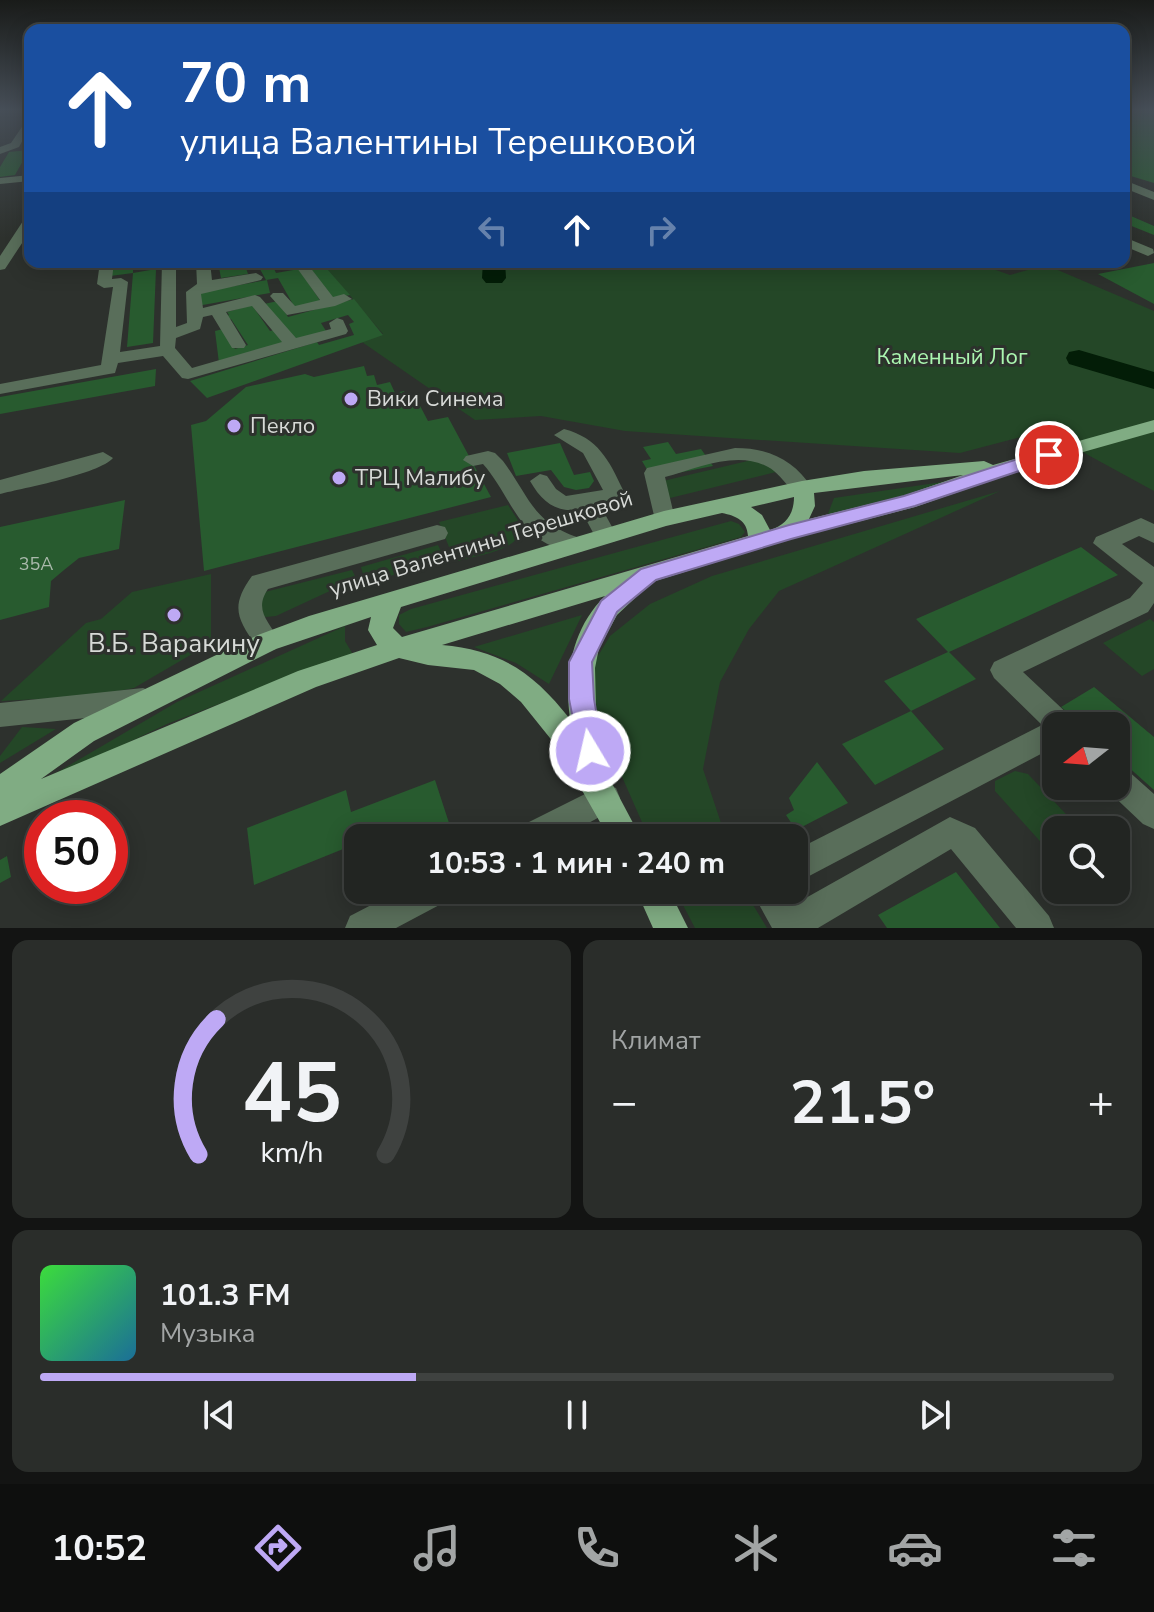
<!DOCTYPE html>
<html lang="ru">
<meta charset="utf-8">
<style>
body{margin:0;font-family:"Nunito Sans",sans-serif;background:#2a2d2a;color:#f1f3f6;height:100vh;display:flex;flex-direction:column;font-size:30px;white-space:nowrap}
*{box-sizing:border-box;margin:0}
p{font-size:26px;color:#a2a5a5}
.icon{flex:none;width:44px;height:44px;fill:none;stroke:currentColor;stroke-width:2;stroke-linecap:round;stroke-linejoin:round}
.map{position:relative;height:928px;overflow:hidden}
.details{display:flex;flex-direction:column;gap:12px;padding:12px;background:#131413;flex:1}
.details>*{flex:none}
.banner{position:absolute;left:24px;top:24px;width:1106px;height:244px;border-radius:16px;box-shadow:0 4px 20px #0003,0 0 0 2px #3f4240;background:#1a4fa0;color:#fff;overflow:hidden}
.needle{width:52px;rotate:253deg}
.buttons{position:absolute;left:1042px;top:712px;display:grid;gap:16px}
.buttons a{display:grid;place-items:center;width:88px;height:88px;border-radius:16px;background:#222522;box-shadow:0 4px 20px #0003,0 0 0 2px #3f4240;font-size:40px}
.speed{position:absolute;left:24px;top:800px;display:flex;gap:16px;font-size:40px;font-weight:700;text-align:center}
.speed>*{display:grid;place-content:center;width:104px;height:104px;border-radius:50%;background:#222522;box-shadow:0 4px 20px #0003,0 0 0 2px #3f4240;line-height:1}
.speed .limit{border:12px solid #d22;background:#fff;color:#111}
.pin{position:absolute;display:grid;place-items:center;width:68px;height:68px;color:#fff;margin:-34px;border:4px solid #fff;border-radius:50%;box-shadow:0 2px 8px #0007}
.me{position:absolute;width:88px;margin:-44px;rotate:351deg;stroke-linejoin:round;filter:drop-shadow(0 0 6px #0008)}
.turn{display:flex;align-items:center;gap:28px;height:168px;padding:0 24px;font-size:36px}
.turn .icon{width:104px;height:104px;stroke-width:2.5}
.turn b{display:block;font-size:56px;line-height:68px}
.lanes{display:flex;align-items:center;height:76px;padding:0 24px;background:#0003;justify-content:center;gap:40px;direction:ltr}
.lanes .off{opacity:.35}
.big{font-size:60px;font-weight:700;line-height:1.1}
.details .card{flex:1;display:flex;flex-direction:column;justify-content:center;gap:12px;min-width:0;padding:0 28px;border-radius:16px;background:#2a2d2a}
.details .dial{align-items:center;gap:0}
.dial svg{height:208px;overflow:visible;fill:none;stroke:#3f4240;stroke-width:7;stroke-linecap:round;text-anchor:middle}
.dial text{fill:#f1f3f6;stroke:none}
.song{display:flex;align-items:center;gap:24px}
.cover{width:96px;height:96px;border-radius:12px;background:linear-gradient(135deg,hsl(120 70% 55%),hsl(200 70% 35%))}
.played{height:8px;border-radius:4px;background:linear-gradient(90deg,#bea9f5 35%,#3f4240 35%)}
.keys{display:flex;justify-content:space-around;direction:ltr}
.heat{display:flex;justify-content:space-between;align-items:center;font-size:44px;direction:ltr}
.details .tiles{flex:1;display:grid;gap:12px;grid-template-columns:1fr 1fr}
.card:last-child{grid-column:span 2}
.trip{position:absolute;left:344px;top:824px;width:464px;height:80px;border-radius:16px;background:#222522;box-shadow:0 4px 20px #0003,0 0 0 2px #3f4240;font-weight:700;line-height:80px;text-align:center}
.tabs{display:flex;height:128px;justify-content:space-around;align-items:center;background:#0e0f0e;color:#a2a5a5}
.tabs .icon{width:56px;height:56px}
.tabs .current{color:#bea9f5}
.tabs b{font-size:36px;color:#f1f3f6}
.map>svg:first-child{display:block}
.green{fill:#244727}
.lines{fill:none;stroke-linecap:round;stroke-linejoin:round}
.river{fill:#031d07;fill-rule:evenodd}
.building{fill:#285b2f}
.minor{fill:#596e5a;fill-rule:evenodd}
.major{fill:#80ac83;fill-rule:evenodd}
.route{fill:#bea9f5;stroke:#7c6e9f;stroke-width:2}
.poi-dot{fill:#bea9f5;stroke:#2d312d;stroke-width:3}
.labels{text-anchor:middle;dominant-baseline:central;stroke-width:6;stroke-linejoin:round;paint-order:stroke}
.number-label{font-size:18px;fill:#abbaad}
.park-label{font-size:22px;fill:#abf6b0;stroke:#2d312d}
.poi-label{font-size:22px;fill:#d7dad7;stroke:#2d312d;text-anchor:start}
.street-label{font-size:22px;fill:#d7dad7;stroke:#2d312d}
.near-poi-label{font-size:26px;fill:#d7dad7;stroke:#2d312d}
</style>
<div class="map">
<svg width="1154" height="928" viewBox="0 0 1154 928">
<rect width="100%" height="100%" fill="#2d312d"/>
<path class="green" d="M321,262H973L1010,275L1046,265L1154,311V491L1044,431L960,453L625,431L541,416L475,420L362,342L383,334Z
M756,459L780,471L666,499L663,481Z
M949,481L951,484L826,519L834,498Z
M1000,491L779,591L749,629L720,682L703,769L726,838H649L608,745L593,704L595,661L610,636L650,604L712,576Z
M508,505L523,528C517,552 477,555 455,562L439,522Z
M731,521L739,524L745,532L741,537L427,627L406,632L399,624V615L411,609Z
M438,545L447,564L365,581L361,567Z
M352,570L358,582L332,590L276,616L266,617L255,612L257,594Z
M211,574V643L134,688L93,696L1,701L86,623L101,619L132,592Z
M582,615L549,684L516,663L474,647Z
M1150,619L1154,622V669L1142,676L1103,643Z
M345,626V641L354,656L250,692L167,724L22,793L177,702Z
M22,727L56,729L0,763V756Z
M1015,771L1028,774L1081,830H1056V859L995,791V781Z
M675,890H744L767,928H695Z"/>
<g class="lines">
<path class="river" d="M483,262H505L506,278L502,283H486L482,278Z
M1079,350L1154,372V389L1069,364L1066,358L1069,352Z"/>
</g>
<path class="building" d="M1124,109H1154V183L1124,174Z
M29,150L15,175L0,177V167L9,152Z
M1124,213L1154,226V235L1124,223Z
M111,262H133V273L110,276Z
M218,262H244L248,274L221,278Z
M256,262H271L276,273L299,269L321,302L295,308L278,278L266,280Z
M306,262H321L350,295L332,299Z
M1154,263V304L1098,274Z
M156,269L153,343L127,347L133,273Z
M267,280L270,293L197,306L195,293Z
M354,299L383,335L207,398L190,381L317,342L319,345L354,335L349,324L354,322L348,315L321,323L326,331L295,340L264,304L278,301L288,317Z
M252,305L270,331L274,330L286,344L219,363L215,331L223,329L235,349L248,345L231,319L227,320L225,317L229,315L227,312Z
M364,366L367,376L374,375L377,385L390,382L395,393L404,391L409,401L417,400L428,421L448,417L491,497L204,571L191,425L206,421L246,387L305,374L314,377Z
M156,369L155,386L0,414V397Z
M668,442L676,454L701,449L713,466L652,478L642,461L651,459L643,447Z
M560,443L574,475L590,472L594,481L589,488L576,490L564,487L551,470L516,476L507,453Z
M125,500L119,549L79,558L64,570L51,581L49,607L0,620V527Z
M1081,547L1118,575L949,652L976,679L911,711L884,681L948,652L916,619Z
M1094,687L1154,737V790L1116,756V726H1083L1061,707Z
M911,711L944,749L875,785L842,744Z
M817,762L848,803L796,830L786,815L794,810L789,798Z
M435,780L450,826L420,838H358V843L254,885L247,828L346,790L351,812Z
M7,856L11,877L0,883V860Z
M956,872L1000,928H887L878,915Z"/>
<g class="lines">
<path class="minor" d="M30,115V127L19,147L0,154V147L11,143Z
M30,175V181L0,184V178Z
M1124,180L1154,192V200L1124,188Z
M30,217V231L5,269L0,270V256L25,218Z
M1124,237L1153,249L1154,253L1148,256L1124,246Z
M100,262H114L112,279L121,278L128,282L120,352L160,346L162,262H176V327L187,323L186,292L197,284L196,262H210L212,280L256,273L263,277L261,280L201,294L203,308L255,295L260,297L296,338L331,329L329,323L337,318L343,320L348,331L346,334L188,379L182,378L163,356L118,363L115,373L109,374L0,394V384L101,365L113,287L104,288L97,284ZM252,306L282,342L192,368L175,348L176,338L200,329L203,317L212,315L232,348H244L246,345L226,312Z
M286,262H306L333,297L344,294L352,299L335,306L287,315L270,296L273,293H283L295,306L320,300L297,268L278,270V264Z
M564,429C598,438 609,460 623,490L619,500L600,505L617,536L614,542H598L581,510C556,513 542,502 530,481L540,474L547,476L556,489L566,496L603,490L583,453L554,435Z
M735,448C769,448 794,460 812,488L802,495C789,491 784,479 774,471C743,447 698,468 665,477L675,519L672,524H656L644,473L647,468Z
M488,451L495,453L503,461C531,499 533,524 583,539L586,545L583,551C574,553 567,551 558,548C518,536 509,493 483,464L473,466L463,460L466,456Z
M103,452L113,458C99,474 24,488 0,494V480Z
M1141,518L1154,524V543L1139,536L1122,544L1154,567V603L1148,612L1023,672L1071,717L1075,726H1056V746L794,884V851L1042,725L994,678L990,670L994,662L1130,598L1143,583L1093,543L1096,537Z
M437,525L445,527L448,533L445,539L268,589C253,611 270,622 280,642L276,649L267,652L258,649C238,619 229,608 252,576Z
M143,688L153,692L156,700L153,708L143,712L0,727V703Z
M1116,765L1126,769L1154,794V829L1143,824L1106,789L1104,786H1116Z
M605,784L616,788L620,798L616,808L561,838H514L519,827Z
M950,817L975,828L1049,916L1054,928H1016L951,849L818,928H772L751,890H786L795,904Z
M400,890H449L445,902L396,928H345L350,916Z"/>
<path class="major" d="M1154,420V432L1023,469L915,507L791,539L652,582L617,615L599,648L595,668L596,708L607,774L641,838H609L558,748L521,702L500,684L474,670L428,665L399,658L316,687L0,826V774L74,723L258,635L309,616L664,511L802,481L864,471L984,461L993,465ZM963,475L903,496L809,519L815,506L814,493ZM794,497C794,514 786,525 770,530L762,515L751,507ZM722,513C736,516 747,520 748,536L402,637L393,628L401,607L666,526ZM605,596C572,628 564,675 570,719C534,673 501,650 442,645ZM371,617L368,630L377,645L298,671L41,779L94,741L276,649Z
M636,890H669L688,928H653Z"/>
</g>
<linearGradient id="sky" x2="0" y2="1"><stop stop-color="#191b19"/><stop offset="0.46" stop-color="#464e57"/><stop offset="1" stop-color="#464e57" stop-opacity="0"/></linearGradient>
<rect width="1154" height="238" fill="url(#sky)"/>
<path class="route" d="M1049,449L1055,451L1058,455L1055,459L915,506L791,539L656,580L617,612L592,662L594,699L603,751L599,760L590,763L581,760L569,699V662L601,601L641,569L789,525L904,496Z"/>
<g class="poi-dot">
<circle cx="351" cy="399" r="8"/>
<circle cx="234" cy="426" r="8"/>
<circle cx="339" cy="478" r="8"/>
<circle cx="174" cy="615" r="8"/>
</g>
<g class="labels">
<g class="number-label">
<text x="36" y="564">35А</text>
</g>
<g class="park-label">
<text x="952" y="357">Каменный Лог</text>
</g>
<g class="poi-label">
<text x="367" y="399">Вики Синема</text>
<text x="250" y="426">Пекло</text>
<text x="355" y="478">ТРЦ Малибу</text>
</g>
<g class="street-label">
<text transform="translate(481 544) rotate(-17)">улица Валентины Терешковой</text>
</g>
<g class="near-poi-label">
<text x="174" y="643">В.Б. Варакину</text>
</g>
</g>
</svg>
<div class="buttons">
<a><svg class="needle" viewBox="-14 -14 28 28"><path d="M0-13l5 13h-10z" fill="#e53935"/><path d="M0 13l5-13h-10z" fill="#a2a5a5"/></svg></a>
<a><svg class="icon" aria-label="search" viewBox="0 0 24 24"><circle cx="10" cy="10" r="6"/><path d="M15 15l6 6"/></svg></a>
</div>
<div class="speed"><div class="limit">50</div></div>
<div class="pin" style="left:1049px;top:455px;background:#d93025"><svg class="icon" aria-label="arrive" viewBox="0 0 24 24"><path d="M6 21V4h12l-3 4 3 4H6"/></svg></div>
<svg class="me" style="left:590px;top:751px" viewBox="-20 -20 40 40"><circle r="17" fill="#bea9f5" stroke="#fff" stroke-width="3"/><path d="M0-11L8 9 0 5-8 9z" fill="#fff"/></svg>
<div class="trip">10:53 · 1 мин · 240 m</div>
<div class="banner">
<div class="turn"><svg class="icon" aria-label="ahead" viewBox="0 0 24 24"><path d="M12 20V5M6 11l6-6 6 6"/></svg><div><b>70 m</b>улица Валентины Терешковой</div></div>
<div class="lanes"><svg class="icon off" aria-label="left" viewBox="0 0 24 24"><path d="M17 20v-9H6M10 6l-5 5 5 5"/></svg><svg class="icon" aria-label="ahead" viewBox="0 0 24 24"><path d="M12 20V5M6 11l6-6 6 6"/></svg><svg class="icon off" aria-label="right" viewBox="0 0 24 24"><path d="M7 20v-9h11M14 6l5 5-5 5"/></svg></div>
</div>
</div>
<section class="details">
<div class="tiles">
<div class="card dial"><svg viewBox="0 0 100 80">
<path d="M14 69A42 42 0 1 1 86 69"/>
<path d="M14 69A42 42 0 0 1 21 17" stroke="#bea9f5"/>
<text x="50" y="56" font-size="32" font-weight="700">45</text>
<text x="50" y="72" font-size="11">km/h</text>
</svg></div>
<div class="card"><p>Климат</p>
<div class="heat"><a>−</a><b class="big">21.5°</b><a>+</a></div>
</div>
<div class="card">
<div class="song"><i class="cover"></i><div><b>101.3 FM</b><p>Музыка</p></div></div>
<div class="played"></div>
<div class="keys"><svg class="icon" aria-label="previous" viewBox="0 0 24 24"><path d="M18 5L8 12l10 7zM5 5v14"/></svg><svg class="icon" aria-label="pause" viewBox="0 0 24 24"><path d="M8 5v14M16 5v14"/></svg><svg class="icon" aria-label="next" viewBox="0 0 24 24"><path d="M6 5l10 7-10 7zM19 5v14"/></svg></div>
</div>
</div>
</section>
<nav class="tabs">
<b>10:52</b>
<svg class="icon current" aria-label="directions" viewBox="0 0 24 24"><path d="M12 3l9 9-9 9-9-9zM9 14v-3h6M13 9l2 2-2 2"/></svg>
<svg class="icon" aria-label="music" viewBox="0 0 24 24"><path d="M9 18V5l10-2v13"/><circle cx="6" cy="18" r="3"/><circle cx="16" cy="16" r="3"/></svg>
<svg class="icon" aria-label="phone" viewBox="0 0 24 24"><path d="M5 4h4l2 5-3 2q2 4 5 5l2-3 5 2v4C11 20 4 13 5 4z"/></svg>
<svg class="icon" aria-label="climate" viewBox="0 0 24 24"><path d="M12 3v18M4 7l16 10M4 17L20 7"/></svg>
<svg class="icon" aria-label="car" viewBox="0 0 24 24"><path d="M5 17H2v-5l4-1 3-4h7l3 4 3 1v5h-3M9 17h6M6 11h13"/><circle cx="7" cy="17" r="2"/><circle cx="17" cy="17" r="2"/></svg>
<svg class="icon" aria-label="filters" viewBox="0 0 24 24"><path d="M4 7h16M4 17h16"/><circle cx="9" cy="7" r="2"/><circle cx="15" cy="17" r="2"/></svg>
</nav>
